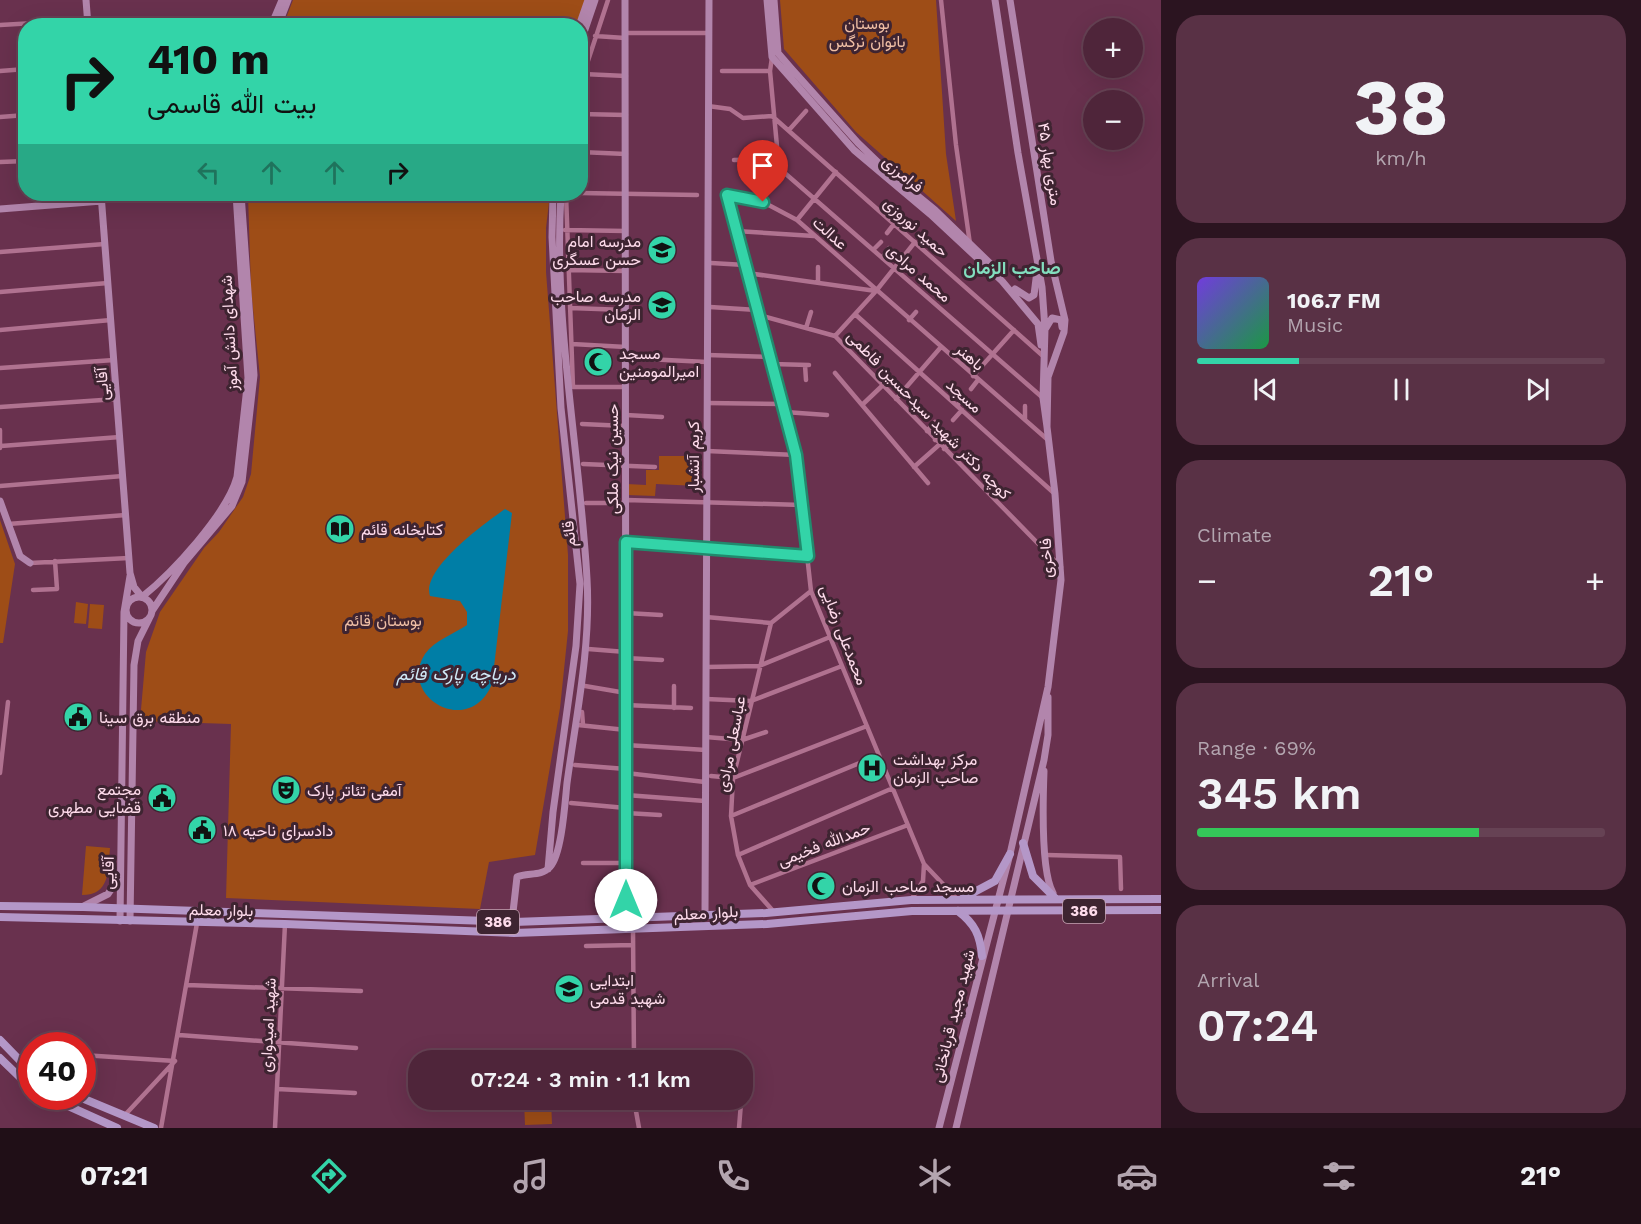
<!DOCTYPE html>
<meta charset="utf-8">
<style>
body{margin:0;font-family:"Work Sans",Vazirmatn,sans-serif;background:#593145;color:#f1f3f6;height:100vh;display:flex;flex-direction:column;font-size:22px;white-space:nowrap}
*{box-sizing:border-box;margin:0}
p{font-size:20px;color:#b3a5af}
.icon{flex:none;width:33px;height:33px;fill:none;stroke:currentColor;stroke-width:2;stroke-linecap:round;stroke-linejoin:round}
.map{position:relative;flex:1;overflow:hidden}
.details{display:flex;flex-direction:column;gap:15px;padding:15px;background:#2b1420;width:480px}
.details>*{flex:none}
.hud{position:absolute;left:18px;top:18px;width:570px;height:183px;border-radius:24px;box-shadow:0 6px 24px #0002,0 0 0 2px #664254;background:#33d4a8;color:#111;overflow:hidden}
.tools{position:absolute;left:1083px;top:18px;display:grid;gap:12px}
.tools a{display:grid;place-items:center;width:60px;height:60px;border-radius:50%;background:#4f253a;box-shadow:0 6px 24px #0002,0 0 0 2px #664254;font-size:30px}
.speed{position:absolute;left:18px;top:1032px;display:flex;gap:12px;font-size:30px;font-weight:700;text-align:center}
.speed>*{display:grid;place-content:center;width:78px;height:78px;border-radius:50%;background:#4f253a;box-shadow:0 6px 24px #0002,0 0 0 2px #664254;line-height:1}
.speed .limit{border:9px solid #d22;background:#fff;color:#111}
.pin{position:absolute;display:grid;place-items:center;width:51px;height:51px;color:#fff;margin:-62px -26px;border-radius:50% 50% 50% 0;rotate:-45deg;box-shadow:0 0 6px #0007}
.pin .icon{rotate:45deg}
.me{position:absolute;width:66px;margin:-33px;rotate:0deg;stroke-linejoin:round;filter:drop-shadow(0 0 4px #0008)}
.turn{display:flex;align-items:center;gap:21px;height:126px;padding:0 30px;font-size:27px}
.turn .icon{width:78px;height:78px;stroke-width:2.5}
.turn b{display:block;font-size:42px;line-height:51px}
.lanes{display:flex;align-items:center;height:57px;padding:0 30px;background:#0003;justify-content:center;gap:30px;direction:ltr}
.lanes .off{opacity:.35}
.big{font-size:45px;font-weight:600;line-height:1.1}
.details .card{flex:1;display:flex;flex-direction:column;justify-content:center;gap:9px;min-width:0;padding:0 21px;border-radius:24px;background:#593145}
.details .dial{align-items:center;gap:0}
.dial b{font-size:78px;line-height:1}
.song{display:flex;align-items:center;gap:18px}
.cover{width:72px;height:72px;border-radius:9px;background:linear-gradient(135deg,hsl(260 70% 55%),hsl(140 70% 35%))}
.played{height:6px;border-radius:3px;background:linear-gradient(90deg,#33d4a8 25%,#664254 25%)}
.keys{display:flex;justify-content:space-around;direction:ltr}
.heat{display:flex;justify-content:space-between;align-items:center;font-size:33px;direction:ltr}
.charge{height:9px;border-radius:4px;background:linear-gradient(90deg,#34c759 69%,#664254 0)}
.trip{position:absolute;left:408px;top:1050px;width:345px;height:60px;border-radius:24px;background:#4f253a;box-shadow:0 6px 24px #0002,0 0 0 2px #664254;font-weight:600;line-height:60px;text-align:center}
.menu{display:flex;height:96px;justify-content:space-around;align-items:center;background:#200f17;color:#b3a5af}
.menu .icon{width:42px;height:42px}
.menu .on{color:#33d4a8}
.menu b{font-size:27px;color:#f1f3f6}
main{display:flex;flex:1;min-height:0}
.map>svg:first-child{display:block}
.green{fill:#9e4d17}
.water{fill:#007ea6}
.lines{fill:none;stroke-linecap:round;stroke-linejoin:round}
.street{stroke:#b07290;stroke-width:4.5}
.secondary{stroke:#b285ac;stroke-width:7}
.primary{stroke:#b497c8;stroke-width:8}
.route-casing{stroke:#218a6d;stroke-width:15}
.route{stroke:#33d4a8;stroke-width:10}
.labels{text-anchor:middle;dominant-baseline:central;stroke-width:6;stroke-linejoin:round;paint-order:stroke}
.shield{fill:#3e2431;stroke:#c4a4b3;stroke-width:1.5}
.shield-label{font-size:15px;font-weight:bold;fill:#fedbeb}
.park-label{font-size:16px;fill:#f0bfa5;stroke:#3e2431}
.street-label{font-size:16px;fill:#fedbeb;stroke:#3e2431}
.poi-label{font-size:16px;fill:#fedbeb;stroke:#3e2431;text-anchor:start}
.neighbourhood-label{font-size:18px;font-weight:bold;fill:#82debe;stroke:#3e2431}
.water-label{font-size:18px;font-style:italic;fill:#cfe9f7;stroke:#3e2431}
</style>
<main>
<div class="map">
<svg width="1161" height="1128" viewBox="0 0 1161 1128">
<rect width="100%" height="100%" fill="#69314e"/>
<path class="green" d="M293,0H585L577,25L283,26Z
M780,0H936L946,154L956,221L856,132L784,49Z
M248,194H550L546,228V272L568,555V631L560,708L535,855L489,862L480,909L226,898L231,724L140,721L146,652L160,612L204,548L219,532L243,497L251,474L260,377L251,289Z
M659,456H697V486L656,484L655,496L627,495V484L646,485V470H659Z
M0,520L15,564L3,643H0Z
M76,602L88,604L86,624L74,623Z
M90,604L104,605L102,629L88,628Z
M86,846L110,848C108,871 110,895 82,895Z
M524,1100H551L552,1124L525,1125Z"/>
<path class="water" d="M505,509L512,513L492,684C469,739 397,696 425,654C435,640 454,634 467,625V612L460,601L430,596C421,569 485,523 505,509Z"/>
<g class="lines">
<path class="street" d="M941,0L956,145L970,244
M0,25L88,20
M625,33H709
M595,36L625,38
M772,57L770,71L779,168L1043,398
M0,71L26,69
M722,71H770
M583,74L626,76
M580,85L608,0
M708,106L730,109L743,118L772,116L1043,356
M580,114L626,115
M0,117L26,115
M789,130L806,111
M580,152L626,154
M734,160L777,159
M0,162L26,161
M580,193L697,195
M566,194L573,387H626
M797,220L836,172
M565,230L626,231
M736,231L814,236
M887,233L894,224
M874,249L881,242
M0,252L105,244
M883,257L889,248
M711,263L745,265
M818,267V283
M568,270L626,271
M747,273L876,291
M0,292L108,283
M710,307L757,310
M570,308L626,310
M759,315L835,336L1061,567
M856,315L1055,494
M909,320L916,312
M806,328L811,312
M0,330L111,320
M835,336L876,291L915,242
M572,344L626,347
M707,355L770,357
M626,358L707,362
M772,364L809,365
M805,365L806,380
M0,368L114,360
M835,373L928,483
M973,376L1014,330
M971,389L978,380
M896,399L941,347
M707,403L783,404
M862,405L883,385
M957,406L963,398
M1025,406V420
M0,407L117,399
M785,412L827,415
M626,415L662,417
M953,420L962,410
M582,424L626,426
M0,430V448
M927,431L935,422
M935,440L944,431
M1,446L120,437
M944,449L953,440
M707,451L796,455
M583,464L655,467
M914,467L940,444
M0,486L123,476
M626,500L802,505
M586,503H626
M8,524L126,515
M626,542L808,556
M30,563L129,558
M33,590L57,589L55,561
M626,613L661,615
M706,617L771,623
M588,649L626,652
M626,658L662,660
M706,667L759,666L830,637
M585,686L626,693
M706,699L751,701L842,666
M626,705L691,708
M674,708V686
M582,712L583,725
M578,725L626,730
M706,737L742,740L766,732
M626,745L706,750
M575,765L626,769
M0,773L8,702
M626,773L705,782
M711,776L733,778L867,726
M626,795L705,801
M571,803L626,808
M626,813L660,815
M731,816L879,755
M738,855L893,788
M1047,855L1120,857L1121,889
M583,863H626
M750,885L908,825
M911,900L923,881L924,864
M958,900L924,864L811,591L796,455L727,195L763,202L797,220L1048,440
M774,912L750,885L738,855L731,816L733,778L771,623L811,591
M633,930L634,1060
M586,946L633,945
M187,985L361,991
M179,1035L356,1048
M82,1055L175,1061
M277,1089L355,1093
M634,1100L639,1128
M124,1116L175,1061
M161,1128L197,923
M275,1128L285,924
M739,1128L741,1103"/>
<path class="secondary" d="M86,0L88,26
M625,0L626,918
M767,0L772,57L854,150L930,214L1002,281L1038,324L1041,345
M774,0L778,53L790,67L858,143L886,170L935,210L999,272
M995,0L1018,153L1042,287L1045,329L1043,398L1047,427L1048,377L1064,332L1065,320L1051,261L1010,0
M271,26L282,0
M278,26L288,0
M579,26L588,0
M580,44L595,0
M101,194L130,573L134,587L142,597C172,573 227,514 237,477L248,378L236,194
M0,209L102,201
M1015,289L1029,298L1034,295L1037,271
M1046,328L1052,318L1061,320L1062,327
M0,501L20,556L30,563
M126 610a13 13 0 1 1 26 0a13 13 0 1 1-26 0Z
M152,611L184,563L232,506L242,482L254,375L241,194
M1044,771C1043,798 1041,872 1053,893
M548,869L553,812L576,646L580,584L561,408L552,237L553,194
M84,906L108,894L120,876
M705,914L709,0
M120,921L124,612L130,576
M130,921L134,665L138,641L149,619
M508,922L513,912L517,877C527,872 541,877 550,867C562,854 565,802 567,783C576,717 591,646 587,579C580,451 553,322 561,194
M939,1128L1010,854L1048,687L1061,580L1055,494L1047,427
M956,1128L1044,760L1048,735V697"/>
<path class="primary" d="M1023,843L1033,876L1056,899
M963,898L995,881L1010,854
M0,906L83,907L514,922L766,913L911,900L1161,899
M958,911C975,924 980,935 982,956
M0,917L285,924L514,933L767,924L912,911L1161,910
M0,1040L32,1073
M0,1058L32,1089
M46,1096L117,1128
M77,1096L154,1128"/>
</g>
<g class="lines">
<g class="route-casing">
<path id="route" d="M626,900V542L808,556L796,455L727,195L763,202"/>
</g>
<use href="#route" class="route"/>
</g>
<defs>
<g id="school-disc" transform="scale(1.5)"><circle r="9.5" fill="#33d4a8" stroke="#3e2431"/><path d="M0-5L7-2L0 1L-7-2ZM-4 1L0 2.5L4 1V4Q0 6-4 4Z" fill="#111"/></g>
<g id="mosque-disc" transform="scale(1.5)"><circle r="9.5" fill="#33d4a8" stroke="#3e2431"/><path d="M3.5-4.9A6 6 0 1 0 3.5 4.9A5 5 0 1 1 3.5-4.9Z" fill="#111"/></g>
<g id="library-disc" transform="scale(1.5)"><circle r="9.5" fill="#33d4a8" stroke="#3e2431"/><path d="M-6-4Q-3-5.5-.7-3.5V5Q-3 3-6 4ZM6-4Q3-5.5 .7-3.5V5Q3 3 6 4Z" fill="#111"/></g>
<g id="civic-disc" transform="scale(1.5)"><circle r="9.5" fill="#33d4a8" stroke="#3e2431"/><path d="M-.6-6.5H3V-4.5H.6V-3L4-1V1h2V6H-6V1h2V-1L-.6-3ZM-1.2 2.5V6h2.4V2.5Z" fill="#111"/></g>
<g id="hospital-disc" transform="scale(1.5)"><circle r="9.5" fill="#33d4a8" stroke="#3e2431"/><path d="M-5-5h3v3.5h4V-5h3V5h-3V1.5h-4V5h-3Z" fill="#111"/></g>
<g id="theatre-disc" transform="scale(1.5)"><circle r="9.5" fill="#33d4a8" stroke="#3e2431"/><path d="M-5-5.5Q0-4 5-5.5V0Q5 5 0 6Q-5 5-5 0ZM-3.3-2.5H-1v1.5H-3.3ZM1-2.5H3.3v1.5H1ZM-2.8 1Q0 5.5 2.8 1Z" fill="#111"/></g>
</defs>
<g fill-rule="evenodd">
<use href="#school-disc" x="662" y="250"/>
<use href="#school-disc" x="662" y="305"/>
<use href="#mosque-disc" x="598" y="362"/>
<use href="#library-disc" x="340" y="529"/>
<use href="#civic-disc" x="78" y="717"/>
<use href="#hospital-disc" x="872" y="768"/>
<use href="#theatre-disc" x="286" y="790"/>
<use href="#civic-disc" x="162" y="798"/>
<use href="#civic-disc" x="202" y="830"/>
<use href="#mosque-disc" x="821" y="886"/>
<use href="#school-disc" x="569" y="989"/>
</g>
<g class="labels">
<g class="shield">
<rect x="1063" y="899" width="42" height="24" rx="4.5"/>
<rect x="477" y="910" width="42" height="24" rx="4.5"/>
</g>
<g class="shield-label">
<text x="1084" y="911">386</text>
<text x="498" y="922">386</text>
</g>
<g class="park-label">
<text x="867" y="23">بوستان<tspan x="867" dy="18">بانوان نرگس</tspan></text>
<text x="383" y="620">بوستان قائم</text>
</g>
<g class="street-label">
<text transform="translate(1050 164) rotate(81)">۴۵ متری بهار</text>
<text transform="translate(903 174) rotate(40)">فرامرزی</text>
<text transform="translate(916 227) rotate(42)">حمید نوروزی</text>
<text transform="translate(830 233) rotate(42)">عدالت</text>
<text transform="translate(919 273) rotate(41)">محمد مرادی</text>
<text transform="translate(229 333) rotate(-93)">شهدای دانش آموز</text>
<text transform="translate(970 357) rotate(41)">باهنر</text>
<text transform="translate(102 384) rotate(-94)">آقایی</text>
<text transform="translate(964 396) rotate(42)">مسجد</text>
<text transform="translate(929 415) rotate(46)">کوچه دکتر شهید سیدحسین فاطمی</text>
<text transform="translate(693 457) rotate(-90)">کریم آتشبار</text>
<text transform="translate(612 459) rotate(-90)">حسین نیک ملکی</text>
<text transform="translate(569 534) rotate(-96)">قائم</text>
<text transform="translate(1046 558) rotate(-92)">فاخری</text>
<text transform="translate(844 635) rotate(69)">محمدعلی رضایی</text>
<text transform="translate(731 744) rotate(-79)">عباسعلی مرادی</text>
<text transform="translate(824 844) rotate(-21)">حمدالله فخیمی</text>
<text transform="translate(108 873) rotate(-89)">آقایی</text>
<text transform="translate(221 910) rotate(1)">بلوار معلم</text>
<text transform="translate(706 913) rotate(-3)">بلوار معلم</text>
<text transform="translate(953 1016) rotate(-76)">شهید مجید قربانخانی</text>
<text transform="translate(268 1025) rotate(-87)">شهيد امیدواری</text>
</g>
<g class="poi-label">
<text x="641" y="241" text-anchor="end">مدرسه امام<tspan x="641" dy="18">حسن عسگری</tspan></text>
<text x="641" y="296" text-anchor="end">مدرسه صاحب<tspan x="641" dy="18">الزمان</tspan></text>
<text x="619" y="353">مسجد<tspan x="619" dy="18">امیرالمومنین</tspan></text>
<text x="361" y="529">کتابخانه قائم</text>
<text x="99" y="717">منطقه برق سینا</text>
<text x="893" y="759">مرکز بهداشت<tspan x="893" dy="18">صاحب الزمان</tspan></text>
<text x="141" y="789" text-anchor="end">مجتمع<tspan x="141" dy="18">قضایی مطهری</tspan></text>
<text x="307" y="790">آمفی تئاتر پارک</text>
<text x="223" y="830">دادسرای ناحیه ۱۸</text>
<text x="842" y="886">مسجد صاحب الزمان</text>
<text x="590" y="980">ابتدایی<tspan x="590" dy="18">شهید قدمی</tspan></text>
</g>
<g class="neighbourhood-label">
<text x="1012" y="267">صاحب الزمان</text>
</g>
<g class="water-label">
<text x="456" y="673">دریاچه پارک قائم</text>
</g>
</g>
</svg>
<div class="tools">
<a>+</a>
<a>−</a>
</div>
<div class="speed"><div class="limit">40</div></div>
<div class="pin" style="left:763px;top:202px;background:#d93025"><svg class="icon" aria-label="arrive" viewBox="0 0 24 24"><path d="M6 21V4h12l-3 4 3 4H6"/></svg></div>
<svg class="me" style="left:626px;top:900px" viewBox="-20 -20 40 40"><circle r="19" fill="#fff"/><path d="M0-13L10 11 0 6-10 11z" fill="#33d4a8"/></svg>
<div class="trip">07:24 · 3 min · 1.1 km</div>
<div class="hud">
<div class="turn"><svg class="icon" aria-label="right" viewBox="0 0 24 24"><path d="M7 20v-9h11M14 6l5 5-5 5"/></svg><div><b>410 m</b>بیت الله قاسمی</div></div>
<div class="lanes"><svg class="icon off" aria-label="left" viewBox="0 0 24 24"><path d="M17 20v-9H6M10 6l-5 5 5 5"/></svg><svg class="icon off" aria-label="ahead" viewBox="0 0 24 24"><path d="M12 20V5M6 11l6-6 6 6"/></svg><svg class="icon off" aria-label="ahead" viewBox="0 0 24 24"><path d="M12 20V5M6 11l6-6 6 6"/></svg><svg class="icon" aria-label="right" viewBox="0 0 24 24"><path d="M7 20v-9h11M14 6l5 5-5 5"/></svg></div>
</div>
</div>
<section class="details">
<div class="card dial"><b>38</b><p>km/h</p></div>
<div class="card">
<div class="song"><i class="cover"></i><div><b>106.7 FM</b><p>Music</p></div></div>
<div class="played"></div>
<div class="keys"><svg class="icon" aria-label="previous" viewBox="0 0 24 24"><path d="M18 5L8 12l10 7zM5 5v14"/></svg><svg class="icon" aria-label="pause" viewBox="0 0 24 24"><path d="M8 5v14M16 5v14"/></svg><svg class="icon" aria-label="next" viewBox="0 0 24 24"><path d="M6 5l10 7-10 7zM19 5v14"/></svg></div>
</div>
<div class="card"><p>Climate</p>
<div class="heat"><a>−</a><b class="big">21°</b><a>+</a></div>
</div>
<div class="card"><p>Range · 69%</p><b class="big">345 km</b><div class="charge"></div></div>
<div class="card"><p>Arrival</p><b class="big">07:24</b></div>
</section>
</main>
<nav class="menu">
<b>07:21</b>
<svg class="icon on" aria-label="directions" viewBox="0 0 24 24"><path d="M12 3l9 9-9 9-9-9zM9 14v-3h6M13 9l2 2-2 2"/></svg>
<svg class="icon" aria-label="music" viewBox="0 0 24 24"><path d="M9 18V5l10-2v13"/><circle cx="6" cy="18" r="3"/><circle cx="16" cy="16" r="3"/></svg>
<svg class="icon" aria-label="phone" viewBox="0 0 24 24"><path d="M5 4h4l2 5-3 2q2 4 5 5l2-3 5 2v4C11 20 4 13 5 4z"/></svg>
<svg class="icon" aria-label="climate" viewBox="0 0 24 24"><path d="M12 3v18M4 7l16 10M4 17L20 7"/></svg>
<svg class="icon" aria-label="car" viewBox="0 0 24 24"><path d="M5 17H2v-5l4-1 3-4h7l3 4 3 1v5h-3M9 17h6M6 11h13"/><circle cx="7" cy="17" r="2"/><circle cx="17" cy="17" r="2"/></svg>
<svg class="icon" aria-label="filters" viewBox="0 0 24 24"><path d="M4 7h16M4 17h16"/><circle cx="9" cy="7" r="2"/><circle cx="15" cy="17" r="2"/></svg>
<b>21°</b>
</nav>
